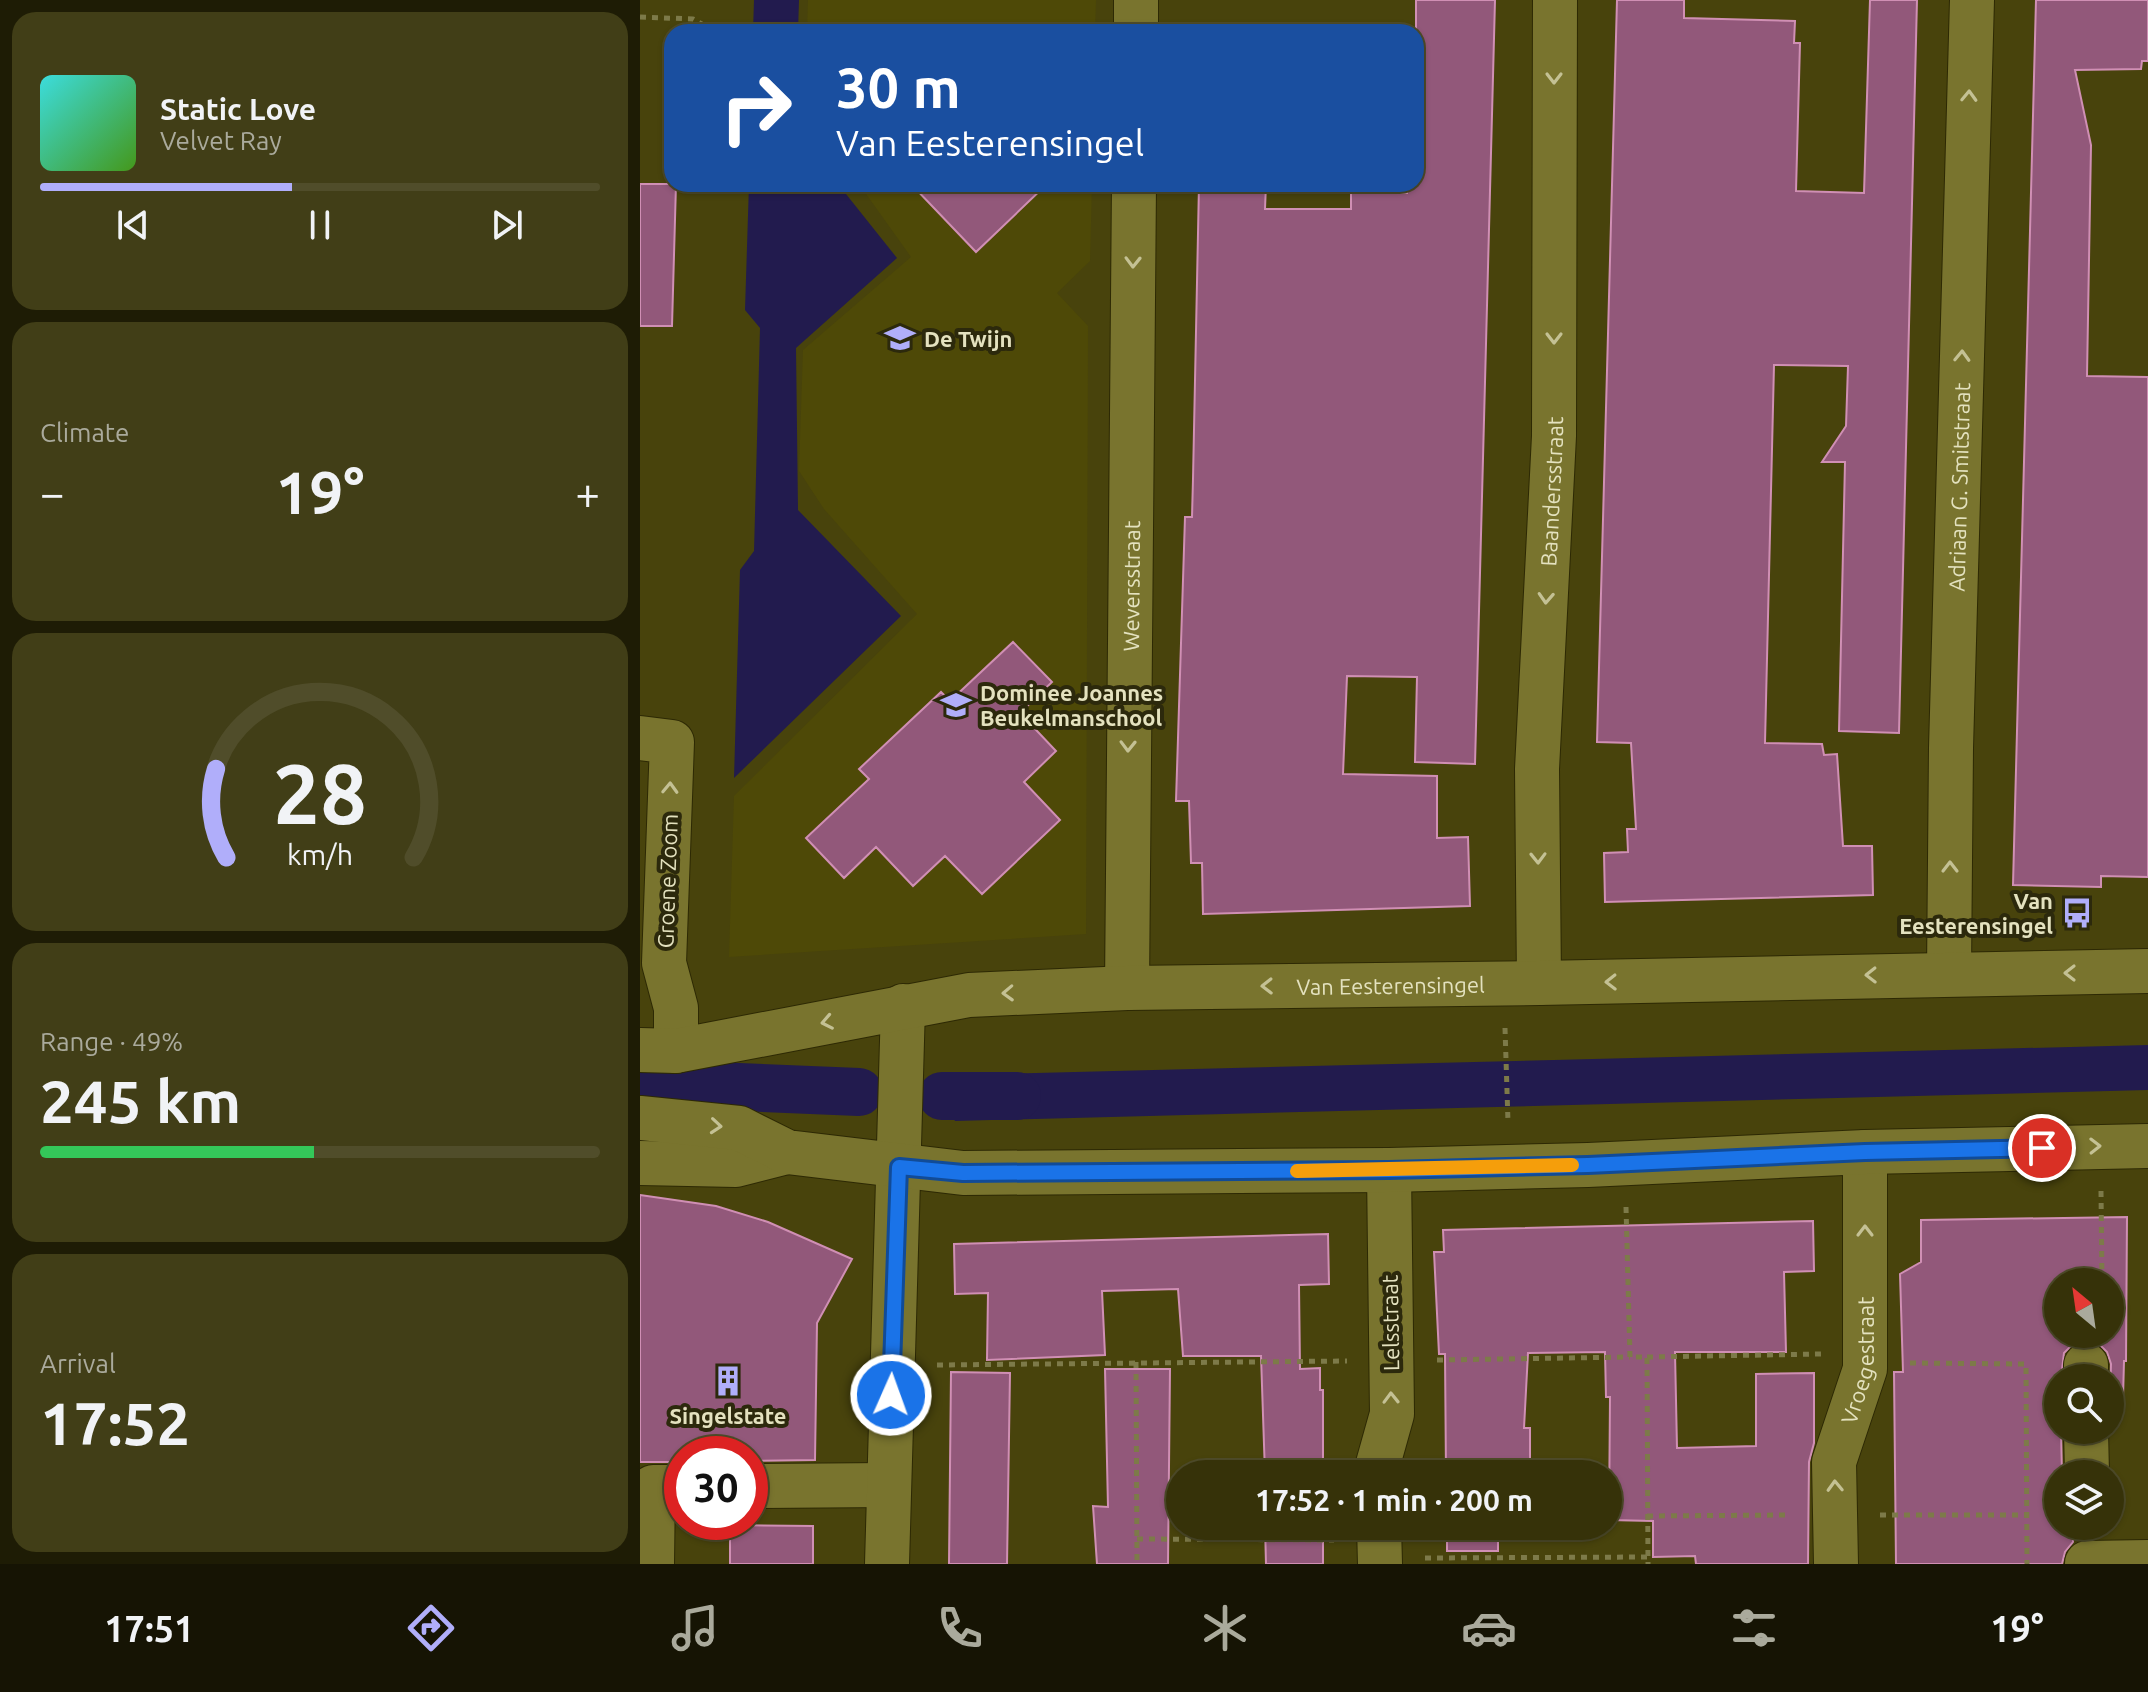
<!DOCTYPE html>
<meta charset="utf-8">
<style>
body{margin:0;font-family:Ubuntu,sans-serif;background:#413e17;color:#f1f3f6;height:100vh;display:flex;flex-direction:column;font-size:30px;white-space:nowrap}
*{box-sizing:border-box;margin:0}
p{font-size:26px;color:#aaaa9c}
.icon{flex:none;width:44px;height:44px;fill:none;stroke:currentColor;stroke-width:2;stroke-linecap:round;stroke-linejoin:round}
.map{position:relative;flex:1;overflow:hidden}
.side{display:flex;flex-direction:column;gap:12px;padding:12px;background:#1e1c05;width:640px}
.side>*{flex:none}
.top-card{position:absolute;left:24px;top:24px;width:760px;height:168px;border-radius:24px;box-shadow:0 2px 6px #0004,0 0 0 2px #504d2a;background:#1a4fa0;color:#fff;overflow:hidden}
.needle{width:52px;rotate:331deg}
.controls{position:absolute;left:1404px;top:1268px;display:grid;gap:16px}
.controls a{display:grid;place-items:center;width:80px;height:80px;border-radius:50%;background:#363209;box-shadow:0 2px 6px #0004,0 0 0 2px #504d2a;font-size:40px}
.speed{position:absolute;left:24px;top:1436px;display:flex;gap:16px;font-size:40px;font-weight:700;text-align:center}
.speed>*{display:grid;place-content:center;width:104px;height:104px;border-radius:50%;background:#363209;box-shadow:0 2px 6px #0004,0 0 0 2px #504d2a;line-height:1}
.speed .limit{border:12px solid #d22;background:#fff;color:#111}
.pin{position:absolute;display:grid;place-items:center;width:68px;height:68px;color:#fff;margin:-34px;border:4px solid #fff;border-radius:50%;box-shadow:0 2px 8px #0007}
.me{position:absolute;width:88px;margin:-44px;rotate:2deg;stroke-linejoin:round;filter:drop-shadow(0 0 6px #0008)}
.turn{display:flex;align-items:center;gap:28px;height:168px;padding:0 40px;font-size:36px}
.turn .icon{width:104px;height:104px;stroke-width:2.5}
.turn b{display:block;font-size:56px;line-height:68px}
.big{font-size:60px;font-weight:600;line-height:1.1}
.side .tile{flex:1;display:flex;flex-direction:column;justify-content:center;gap:12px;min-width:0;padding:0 28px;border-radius:24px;background:#413e17}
.side .dial{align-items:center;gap:0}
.dial svg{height:208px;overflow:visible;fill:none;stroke:#504d2a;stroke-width:7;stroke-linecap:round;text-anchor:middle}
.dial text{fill:#f1f3f6;stroke:none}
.song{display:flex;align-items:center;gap:24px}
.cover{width:96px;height:96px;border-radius:12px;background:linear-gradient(135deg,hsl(180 70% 55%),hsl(100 70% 35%))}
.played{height:8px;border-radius:4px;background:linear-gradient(90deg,#b0aefa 45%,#504d2a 45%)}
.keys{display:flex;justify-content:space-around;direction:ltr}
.heat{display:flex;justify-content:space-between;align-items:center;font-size:44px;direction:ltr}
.charge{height:12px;border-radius:6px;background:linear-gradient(90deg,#34c759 49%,#504d2a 0)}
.trip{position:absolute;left:526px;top:1460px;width:456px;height:80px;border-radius:40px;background:#363209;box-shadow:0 2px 6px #0004,0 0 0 2px #504d2a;font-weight:600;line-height:80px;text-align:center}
.menu{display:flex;height:128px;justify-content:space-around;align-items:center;background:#161404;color:#aaaa9c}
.menu .icon{width:56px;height:56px}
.menu .active{color:#b0aefa}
.menu b{font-size:36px;color:#f1f3f6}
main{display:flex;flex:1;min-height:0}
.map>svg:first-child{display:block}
.built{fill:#4e4907}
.water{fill:#221b4e}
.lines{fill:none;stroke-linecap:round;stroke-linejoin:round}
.canal{stroke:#221b4e;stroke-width:48}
.building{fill:#92587a;stroke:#d08fb4;stroke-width:2;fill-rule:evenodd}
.minor-casing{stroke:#2d2904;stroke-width:46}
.tertiary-casing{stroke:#2d2904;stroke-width:46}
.path{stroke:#7d7a49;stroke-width:5;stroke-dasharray:6 6;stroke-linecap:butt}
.minor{stroke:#79742e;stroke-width:44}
.tertiary{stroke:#79742e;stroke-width:44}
.oneway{stroke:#c4c194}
.route-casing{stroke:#114b97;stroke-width:20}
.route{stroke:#1a73e8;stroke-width:14}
.slow{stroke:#f59e0b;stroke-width:14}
.labels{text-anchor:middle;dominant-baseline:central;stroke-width:8;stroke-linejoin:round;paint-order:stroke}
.poi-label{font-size:22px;font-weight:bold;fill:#e4e2bf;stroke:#2c290c;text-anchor:start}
.street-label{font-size:22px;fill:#e4e2bf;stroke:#2c290c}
</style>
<main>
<section class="side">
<div class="tile">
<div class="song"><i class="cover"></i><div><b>Static Love</b><p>Velvet Ray</p></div></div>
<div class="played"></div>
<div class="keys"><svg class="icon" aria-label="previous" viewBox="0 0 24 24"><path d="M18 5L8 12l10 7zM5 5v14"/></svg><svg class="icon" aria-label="pause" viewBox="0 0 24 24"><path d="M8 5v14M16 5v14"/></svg><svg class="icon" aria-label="next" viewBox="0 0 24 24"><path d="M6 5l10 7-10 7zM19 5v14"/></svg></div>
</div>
<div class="tile"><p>Climate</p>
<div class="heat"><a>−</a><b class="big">19°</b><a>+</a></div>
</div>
<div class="tile dial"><svg viewBox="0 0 100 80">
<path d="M14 69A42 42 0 1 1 86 69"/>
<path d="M14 69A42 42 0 0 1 10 35" stroke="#b0aefa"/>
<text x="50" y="56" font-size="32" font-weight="700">28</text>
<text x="50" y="72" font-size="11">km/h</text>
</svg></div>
<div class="tile"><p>Range · 49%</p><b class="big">245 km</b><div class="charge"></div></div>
<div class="tile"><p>Arrival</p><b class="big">17:52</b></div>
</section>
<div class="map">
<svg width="1508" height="1564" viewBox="0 0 1508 1564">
<rect width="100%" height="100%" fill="#48430c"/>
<path class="built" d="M168,0H456L455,32H167Z
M219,184H452L450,261L417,293L448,326L446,934L89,957L94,796L277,614L184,509L159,471L163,350L271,257Z"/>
<path class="water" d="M114,0H159L158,32H113Z
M109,184H198L257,258L156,348L158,510L261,616L94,778L100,570L114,551L120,328L105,310Z
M1508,1045V1090L315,1121L309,1111L315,1075Z
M0,1072L111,1076L110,1097L0,1092Z"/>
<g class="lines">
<path class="canal" d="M0,1083L219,1092
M302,1096H377"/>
</g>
<path class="building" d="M776,0H855L835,764L775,762L777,677L707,676L703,774L797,776V838L828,837L830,906L563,914L562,863H551L549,801H536L545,517H552L553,479L559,184H626L625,209H711V193H767V184H776Z
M977,0H1044V18L1155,21L1154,43H1160L1156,191L1224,193L1230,0H1277L1259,733L1199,731L1205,462H1182L1206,426L1208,366L1134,365L1125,743L1182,744L1184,755L1197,754L1203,846H1232L1233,895L965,902L964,853L988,852L987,829H996L991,743L957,742Z
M1396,0H1508V61H1502L1501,69L1435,70L1451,145L1447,376L1508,377V877L1461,876V887L1373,885Z
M0,184H36L32,326H0Z
M271,184H407L336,252Z
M373,642L412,682L380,713L416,751L384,782L420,820L342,894L305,856L273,886L236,847L204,878L166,838L229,779L219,769L301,692L310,701Z
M0,1195L76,1206L128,1222L212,1259L177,1323L175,1460L110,1461V1454H42V1462H0Z
M1487,1217L1486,1361H1484L1483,1399H1470L1471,1364L1467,1352L1458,1343L1445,1340L1433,1344L1424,1353L1421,1378H1418V1430H1421L1422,1474H1418V1526H1433V1542L1425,1552L1422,1564H1256L1254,1372H1263L1260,1274L1281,1262V1220ZM1418,1282H1470V1334H1418Z
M1173,1221L1174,1271L1144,1272L1146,1352H1035L1037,1448L1116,1446V1374L1174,1373V1443L1169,1462L1168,1564H1056L1055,1556L1013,1557V1521L969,1520L970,1397H966L965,1352L888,1353L884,1428H890V1474H806L805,1354H799L794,1252H804L803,1230Z
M688,1234L689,1284L659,1285L660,1369L680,1368V1390H683V1474H625L621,1356H543L538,1289L462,1291L465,1355L347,1360L348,1293L315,1294L314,1244Z
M465,1369H530L528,1564H457L453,1506L468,1507Z
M311,1372L370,1373L367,1564H309Z
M90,1525L173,1526V1564H90Z
M625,1526H683V1564H626Z
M807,1526H890V1535L858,1536V1551H807Z"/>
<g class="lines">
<g class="minor-casing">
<g id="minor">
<path d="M496,32V0"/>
<path d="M0,738L32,742L24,963L36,1008V1051"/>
<path id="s1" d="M1309,973L1311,748L1332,0"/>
<path id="s2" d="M899,983L897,769L914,436L915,0"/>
<path id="s3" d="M487,988L494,184"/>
<path d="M0,1163L96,1165L147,1152"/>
<path d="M1446,1365V1378"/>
<path d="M1446,1430L1447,1474"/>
<path d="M738,1474V1464L752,1414L749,1170"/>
<path d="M110,1486L248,1485"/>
<path d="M739,1526L740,1564"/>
<path d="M1447,1563L1508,1562"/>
<path d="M12,1564L13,1487H42"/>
<path d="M247,1564L263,1006"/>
<path id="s4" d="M1196,1564L1194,1462L1225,1369V1152"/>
</g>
</g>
<g class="tertiary-casing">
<g id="tertiary">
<path id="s5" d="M0,1050L36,1051L329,995L487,988L899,983L1508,971"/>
<path d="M0,1118L99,1128L147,1152L323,1173L749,1170L948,1165L1225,1152L1508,1146"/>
</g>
</g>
<path class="path" d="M0,17L53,19L76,32
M865,1028L868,1122
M1461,1191L1462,1282
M986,1207L990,1357H1007L1008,1564
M1007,1357L1182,1354
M797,1360L990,1357
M496,1362L497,1564
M1270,1363L1386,1364L1387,1564
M297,1365L707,1361
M1240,1515H1386
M1007,1516L1150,1515
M497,1539L694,1540
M785,1558L1007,1557"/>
<use href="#minor" class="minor"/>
<use href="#tertiary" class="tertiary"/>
</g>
<defs><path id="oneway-chevron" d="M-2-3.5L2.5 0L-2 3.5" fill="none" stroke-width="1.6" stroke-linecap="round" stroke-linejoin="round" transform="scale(2)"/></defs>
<g class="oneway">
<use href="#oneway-chevron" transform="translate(914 78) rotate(90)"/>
<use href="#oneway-chevron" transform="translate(1329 96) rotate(-88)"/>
<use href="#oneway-chevron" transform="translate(493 262) rotate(91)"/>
<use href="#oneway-chevron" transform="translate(914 338) rotate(90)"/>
<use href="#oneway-chevron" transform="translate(1322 356) rotate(-88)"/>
<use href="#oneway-chevron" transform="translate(906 598) rotate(93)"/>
<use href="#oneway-chevron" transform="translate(488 746) rotate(91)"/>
<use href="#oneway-chevron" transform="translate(30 788) rotate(-88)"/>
<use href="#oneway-chevron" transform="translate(898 858) rotate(89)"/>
<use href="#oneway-chevron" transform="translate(1310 867) rotate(-90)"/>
<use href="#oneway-chevron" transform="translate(1430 973) rotate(180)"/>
<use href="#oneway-chevron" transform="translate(1231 975) rotate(179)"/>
<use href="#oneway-chevron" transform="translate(971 982) rotate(179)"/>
<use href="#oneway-chevron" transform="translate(627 986) rotate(179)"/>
<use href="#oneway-chevron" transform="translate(368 993) rotate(178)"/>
<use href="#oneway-chevron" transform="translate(187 1022) rotate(169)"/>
<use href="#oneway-chevron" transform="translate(76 1126) rotate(5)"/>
<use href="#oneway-chevron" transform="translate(1455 1146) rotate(-1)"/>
<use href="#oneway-chevron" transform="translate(1225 1231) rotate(-90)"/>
<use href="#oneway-chevron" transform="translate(751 1398) rotate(-91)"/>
<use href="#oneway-chevron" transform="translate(1195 1486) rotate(-92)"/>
</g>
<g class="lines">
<g class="route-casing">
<path id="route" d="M251,1395L259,1167L323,1173L749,1170L948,1165L1225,1152L1402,1148"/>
</g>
<use href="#route" class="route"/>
<path class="slow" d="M657,1171L932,1165"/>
</g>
<defs>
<g id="school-bare" transform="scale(2.4)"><path d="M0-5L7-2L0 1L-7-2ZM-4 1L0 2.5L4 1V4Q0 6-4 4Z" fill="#b0aefa" stroke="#2c290c" stroke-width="2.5" paint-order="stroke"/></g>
<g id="bus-bare" transform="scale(2.4)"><path d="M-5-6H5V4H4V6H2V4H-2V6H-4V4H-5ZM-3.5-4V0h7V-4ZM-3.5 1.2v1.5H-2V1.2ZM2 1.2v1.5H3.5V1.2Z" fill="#b0aefa" stroke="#2c290c" stroke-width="2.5" paint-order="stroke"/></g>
<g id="building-bare" transform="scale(2.4)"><path d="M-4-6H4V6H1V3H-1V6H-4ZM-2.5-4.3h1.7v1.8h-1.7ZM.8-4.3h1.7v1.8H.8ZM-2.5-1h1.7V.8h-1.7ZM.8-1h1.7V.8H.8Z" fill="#b0aefa" stroke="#2c290c" stroke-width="2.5" paint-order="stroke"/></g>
</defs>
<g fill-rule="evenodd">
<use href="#school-bare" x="260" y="338"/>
<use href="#school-bare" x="316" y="705"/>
<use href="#bus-bare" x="1437" y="913"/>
<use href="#building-bare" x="88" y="1381"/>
</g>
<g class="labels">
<g class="poi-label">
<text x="284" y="338">De Twijn</text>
<text x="340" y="692">Dominee Joannes<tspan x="340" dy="25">Beukelmanschool</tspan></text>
<text x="1413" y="900" text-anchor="end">Van<tspan x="1413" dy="25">Eesterensingel</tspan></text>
<text x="88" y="1415" text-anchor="middle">Singelstate</text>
</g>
<g class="street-label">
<text stroke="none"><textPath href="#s1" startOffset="486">Adriaan G. Smitstraat</textPath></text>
<text stroke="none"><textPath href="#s2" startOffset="492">Baandersstraat</textPath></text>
<text stroke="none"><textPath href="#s3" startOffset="402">Weversstraat</textPath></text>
<text transform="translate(27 881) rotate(-88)">Groene Zoom</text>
<text stroke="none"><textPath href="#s5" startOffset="756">Van Eesterensingel</textPath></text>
<text transform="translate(750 1323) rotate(-91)">Lelsstraat</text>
<text stroke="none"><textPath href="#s4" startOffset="208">Vroegestraat</textPath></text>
</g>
</g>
</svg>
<div class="controls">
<a><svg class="needle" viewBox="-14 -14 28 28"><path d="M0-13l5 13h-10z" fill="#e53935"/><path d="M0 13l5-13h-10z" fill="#aaaa9c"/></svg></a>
<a><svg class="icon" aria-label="search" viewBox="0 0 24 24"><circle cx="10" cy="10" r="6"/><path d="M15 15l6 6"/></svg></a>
<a><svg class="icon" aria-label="layers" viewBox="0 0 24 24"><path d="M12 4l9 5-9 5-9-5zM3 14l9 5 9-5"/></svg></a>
</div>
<div class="speed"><div class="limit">30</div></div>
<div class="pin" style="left:1402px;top:1148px;background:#d93025"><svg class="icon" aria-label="arrive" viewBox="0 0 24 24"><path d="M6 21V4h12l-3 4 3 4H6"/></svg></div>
<svg class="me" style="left:251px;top:1395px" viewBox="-20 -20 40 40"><circle r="17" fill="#1a73e8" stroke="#fff" stroke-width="3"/><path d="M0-11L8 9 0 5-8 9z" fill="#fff"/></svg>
<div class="trip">17:52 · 1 min · 200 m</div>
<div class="top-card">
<div class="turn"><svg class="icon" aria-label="right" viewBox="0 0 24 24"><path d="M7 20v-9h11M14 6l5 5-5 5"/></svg><div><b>30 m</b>Van Eesterensingel</div></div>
</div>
</div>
</main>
<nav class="menu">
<b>17:51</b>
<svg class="icon active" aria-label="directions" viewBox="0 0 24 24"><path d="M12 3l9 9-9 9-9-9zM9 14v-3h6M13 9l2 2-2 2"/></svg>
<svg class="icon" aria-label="music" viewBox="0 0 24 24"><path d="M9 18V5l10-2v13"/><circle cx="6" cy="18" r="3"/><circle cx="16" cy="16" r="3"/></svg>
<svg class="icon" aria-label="phone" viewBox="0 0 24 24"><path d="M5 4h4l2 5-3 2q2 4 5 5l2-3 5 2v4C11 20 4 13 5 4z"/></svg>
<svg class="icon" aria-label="climate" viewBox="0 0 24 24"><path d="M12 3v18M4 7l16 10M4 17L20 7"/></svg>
<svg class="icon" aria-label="car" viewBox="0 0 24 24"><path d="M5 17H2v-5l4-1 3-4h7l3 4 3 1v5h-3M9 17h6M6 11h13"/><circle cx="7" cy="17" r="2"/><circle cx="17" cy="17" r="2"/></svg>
<svg class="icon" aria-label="filters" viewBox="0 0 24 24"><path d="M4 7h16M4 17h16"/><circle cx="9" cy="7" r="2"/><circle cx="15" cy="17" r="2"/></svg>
<b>19°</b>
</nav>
